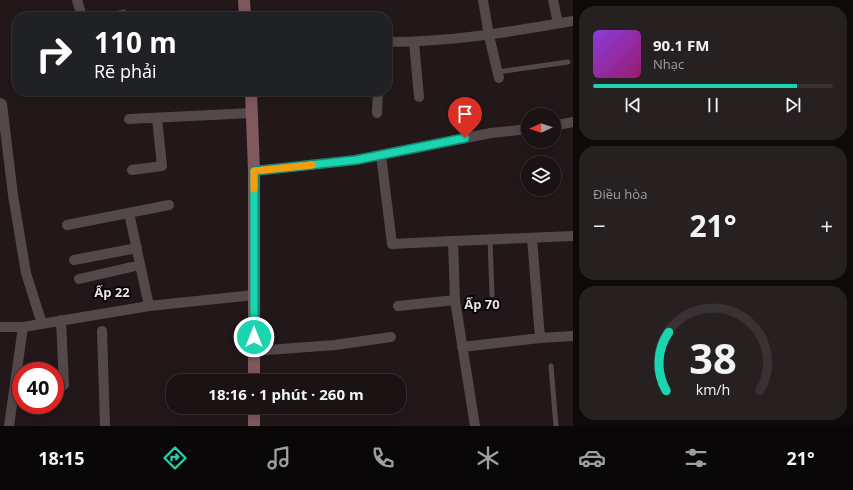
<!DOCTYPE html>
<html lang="vi">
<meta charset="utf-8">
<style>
body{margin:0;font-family:"Open Sans",sans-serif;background:#272021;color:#f1f3f6;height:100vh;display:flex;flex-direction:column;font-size:15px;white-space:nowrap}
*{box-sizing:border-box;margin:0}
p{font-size:13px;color:#9f9ea0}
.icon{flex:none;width:22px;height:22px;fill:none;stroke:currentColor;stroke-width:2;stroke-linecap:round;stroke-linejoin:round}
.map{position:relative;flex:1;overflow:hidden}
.panel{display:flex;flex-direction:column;gap:6px;padding:6px;background:#0e0a0a;width:280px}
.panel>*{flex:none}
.guide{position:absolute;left:12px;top:12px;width:380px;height:84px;border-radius:16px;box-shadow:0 2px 10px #0003,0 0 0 1px #383233;background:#202124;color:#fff;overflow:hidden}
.needle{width:26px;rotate:267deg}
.controls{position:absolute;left:521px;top:108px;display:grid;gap:8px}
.controls a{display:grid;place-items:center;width:40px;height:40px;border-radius:50%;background:#1a1213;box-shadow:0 2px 10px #0003,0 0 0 1px #383233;font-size:20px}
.speed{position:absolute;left:12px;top:362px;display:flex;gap:8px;font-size:20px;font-weight:700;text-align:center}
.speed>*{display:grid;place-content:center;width:52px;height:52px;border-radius:50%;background:#1a1213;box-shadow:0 2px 10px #0003,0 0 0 1px #383233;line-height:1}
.speed .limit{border:6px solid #d22;background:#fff;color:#111}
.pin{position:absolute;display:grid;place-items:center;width:34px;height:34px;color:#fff;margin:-41px -17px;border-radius:50% 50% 50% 0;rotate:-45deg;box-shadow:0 0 4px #0007}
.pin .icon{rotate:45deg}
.me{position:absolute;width:44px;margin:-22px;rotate:0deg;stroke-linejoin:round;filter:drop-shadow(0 0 3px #0008)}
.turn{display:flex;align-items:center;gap:14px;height:84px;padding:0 16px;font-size:18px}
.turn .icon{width:52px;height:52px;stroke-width:2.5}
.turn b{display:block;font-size:28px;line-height:34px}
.big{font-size:30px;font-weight:700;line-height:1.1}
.panel .card{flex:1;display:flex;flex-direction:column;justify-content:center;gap:6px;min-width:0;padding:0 14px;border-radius:16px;background:#272021}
.panel .dial{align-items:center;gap:0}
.dial svg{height:104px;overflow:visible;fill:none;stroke:#383233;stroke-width:7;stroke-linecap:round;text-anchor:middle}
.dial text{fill:#f1f3f6;stroke:none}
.song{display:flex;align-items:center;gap:12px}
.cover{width:48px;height:48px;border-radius:6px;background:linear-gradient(135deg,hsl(270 70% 55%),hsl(320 70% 35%))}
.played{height:4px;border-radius:2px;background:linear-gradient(90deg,#1bd5b1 85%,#383233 85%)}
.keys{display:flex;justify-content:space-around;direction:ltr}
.heat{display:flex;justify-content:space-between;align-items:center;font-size:22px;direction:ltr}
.trip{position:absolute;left:166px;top:374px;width:240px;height:40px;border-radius:16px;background:#1a1213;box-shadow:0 2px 10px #0003,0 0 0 1px #383233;font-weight:700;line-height:40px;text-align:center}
.tabs{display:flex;height:64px;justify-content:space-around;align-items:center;background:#0a0708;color:#9f9ea0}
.tabs .icon{width:28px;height:28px}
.tabs .active{color:#1bd5b1}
.tabs b{font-size:18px;color:#f1f3f6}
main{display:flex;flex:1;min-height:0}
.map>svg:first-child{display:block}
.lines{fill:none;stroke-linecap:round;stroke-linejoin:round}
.lane{stroke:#54494a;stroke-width:5}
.street{stroke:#54494a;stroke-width:10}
.secondary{stroke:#80585e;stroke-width:12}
.route-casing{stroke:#128a73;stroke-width:10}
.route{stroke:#1bd5b1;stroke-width:7}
.slow{stroke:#f59e0b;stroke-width:7}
.labels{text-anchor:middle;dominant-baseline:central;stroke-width:4;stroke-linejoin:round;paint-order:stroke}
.neighbourhood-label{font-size:13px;font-weight:bold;fill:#eae3e3;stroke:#090506}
</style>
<main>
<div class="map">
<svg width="573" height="426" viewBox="0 0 573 426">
<rect width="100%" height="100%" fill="#221819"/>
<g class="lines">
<path class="lane" d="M102,17L124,12
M497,72L568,62
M490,239L492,295
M551,366L556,426"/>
<path class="street" d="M77,0L82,17
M483,0L489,36L499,78
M553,0L558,23
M387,42C451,42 510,32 573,21
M414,42L419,97
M0,103L2,104L13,195L26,273L42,324
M377,113L378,91
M129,119L252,113
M554,126L573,122
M381,155L392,244L453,241
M132,170L162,166L157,118
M254,171L355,160L491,133L528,129
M129,213L149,306
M67,225L169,205
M532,238L540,338L573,336
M74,260L137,248
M79,279L140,265
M398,306L455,300
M61,320L64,385
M0,327H23
M102,331L105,426
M462,347L540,338
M254,351L335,345L391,337
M9,426L23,327L149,306L254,295
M475,426L455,300L453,241L573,236"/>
<path class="secondary" d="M244,0L245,17
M251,91L254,171V381
M254,426V407"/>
</g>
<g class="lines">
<g class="route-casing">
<path id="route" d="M254,337V171L356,160L465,138"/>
</g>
<use href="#route" class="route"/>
<path class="slow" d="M254,189V171L312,165"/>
</g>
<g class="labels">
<g class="neighbourhood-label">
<text x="112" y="292">Ấp 22</text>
<text x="482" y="304">Ấp 70</text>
</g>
</g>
</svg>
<div class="controls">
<a><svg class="needle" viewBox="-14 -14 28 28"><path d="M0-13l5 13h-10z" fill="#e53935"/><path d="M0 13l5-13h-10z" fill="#9f9ea0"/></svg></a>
<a><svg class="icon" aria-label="layers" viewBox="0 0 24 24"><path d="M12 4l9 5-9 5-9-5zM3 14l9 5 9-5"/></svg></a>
</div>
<div class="speed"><div class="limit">40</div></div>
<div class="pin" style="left:465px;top:138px;background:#d93025"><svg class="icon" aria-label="arrive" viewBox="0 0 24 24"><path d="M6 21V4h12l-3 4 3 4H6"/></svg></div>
<svg class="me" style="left:254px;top:337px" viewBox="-20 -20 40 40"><circle r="17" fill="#1bd5b1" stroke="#fff" stroke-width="3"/><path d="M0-11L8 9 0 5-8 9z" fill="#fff"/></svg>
<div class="trip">18:16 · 1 phút · 260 m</div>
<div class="guide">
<div class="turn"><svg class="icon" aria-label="right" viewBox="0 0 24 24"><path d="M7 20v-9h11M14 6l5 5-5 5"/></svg><div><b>110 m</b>Rẽ phải</div></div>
</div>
</div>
<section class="panel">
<div class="card">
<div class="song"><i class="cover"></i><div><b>90.1 FM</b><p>Nhạc</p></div></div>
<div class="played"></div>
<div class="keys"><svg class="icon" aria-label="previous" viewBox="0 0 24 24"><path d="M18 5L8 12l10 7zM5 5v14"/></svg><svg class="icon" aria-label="pause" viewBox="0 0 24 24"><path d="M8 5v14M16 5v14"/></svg><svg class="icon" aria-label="next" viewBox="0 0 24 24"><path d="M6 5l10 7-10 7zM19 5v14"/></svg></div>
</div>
<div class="card"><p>Điều hòa</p>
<div class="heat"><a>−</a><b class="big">21°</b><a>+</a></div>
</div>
<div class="card dial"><svg viewBox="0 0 100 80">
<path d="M14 69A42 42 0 1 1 86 69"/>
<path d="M14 69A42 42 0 0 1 16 24" stroke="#1bd5b1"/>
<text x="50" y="56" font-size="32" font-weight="700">38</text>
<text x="50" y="72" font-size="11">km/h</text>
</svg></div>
</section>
</main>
<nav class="tabs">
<b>18:15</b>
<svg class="icon active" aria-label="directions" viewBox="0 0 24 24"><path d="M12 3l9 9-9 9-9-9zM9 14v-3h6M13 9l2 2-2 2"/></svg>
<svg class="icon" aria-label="music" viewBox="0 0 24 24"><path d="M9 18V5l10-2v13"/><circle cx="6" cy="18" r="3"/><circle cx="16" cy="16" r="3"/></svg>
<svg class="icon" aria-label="phone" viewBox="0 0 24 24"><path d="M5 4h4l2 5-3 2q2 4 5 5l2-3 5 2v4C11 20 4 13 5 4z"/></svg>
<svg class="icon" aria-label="climate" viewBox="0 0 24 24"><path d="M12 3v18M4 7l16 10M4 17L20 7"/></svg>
<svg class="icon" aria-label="car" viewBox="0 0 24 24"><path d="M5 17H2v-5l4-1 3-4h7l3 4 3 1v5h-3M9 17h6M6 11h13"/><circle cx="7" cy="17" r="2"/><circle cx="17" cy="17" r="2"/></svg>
<svg class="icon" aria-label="filters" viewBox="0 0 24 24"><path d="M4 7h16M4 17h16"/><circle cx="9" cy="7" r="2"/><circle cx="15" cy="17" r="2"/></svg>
<b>21°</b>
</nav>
